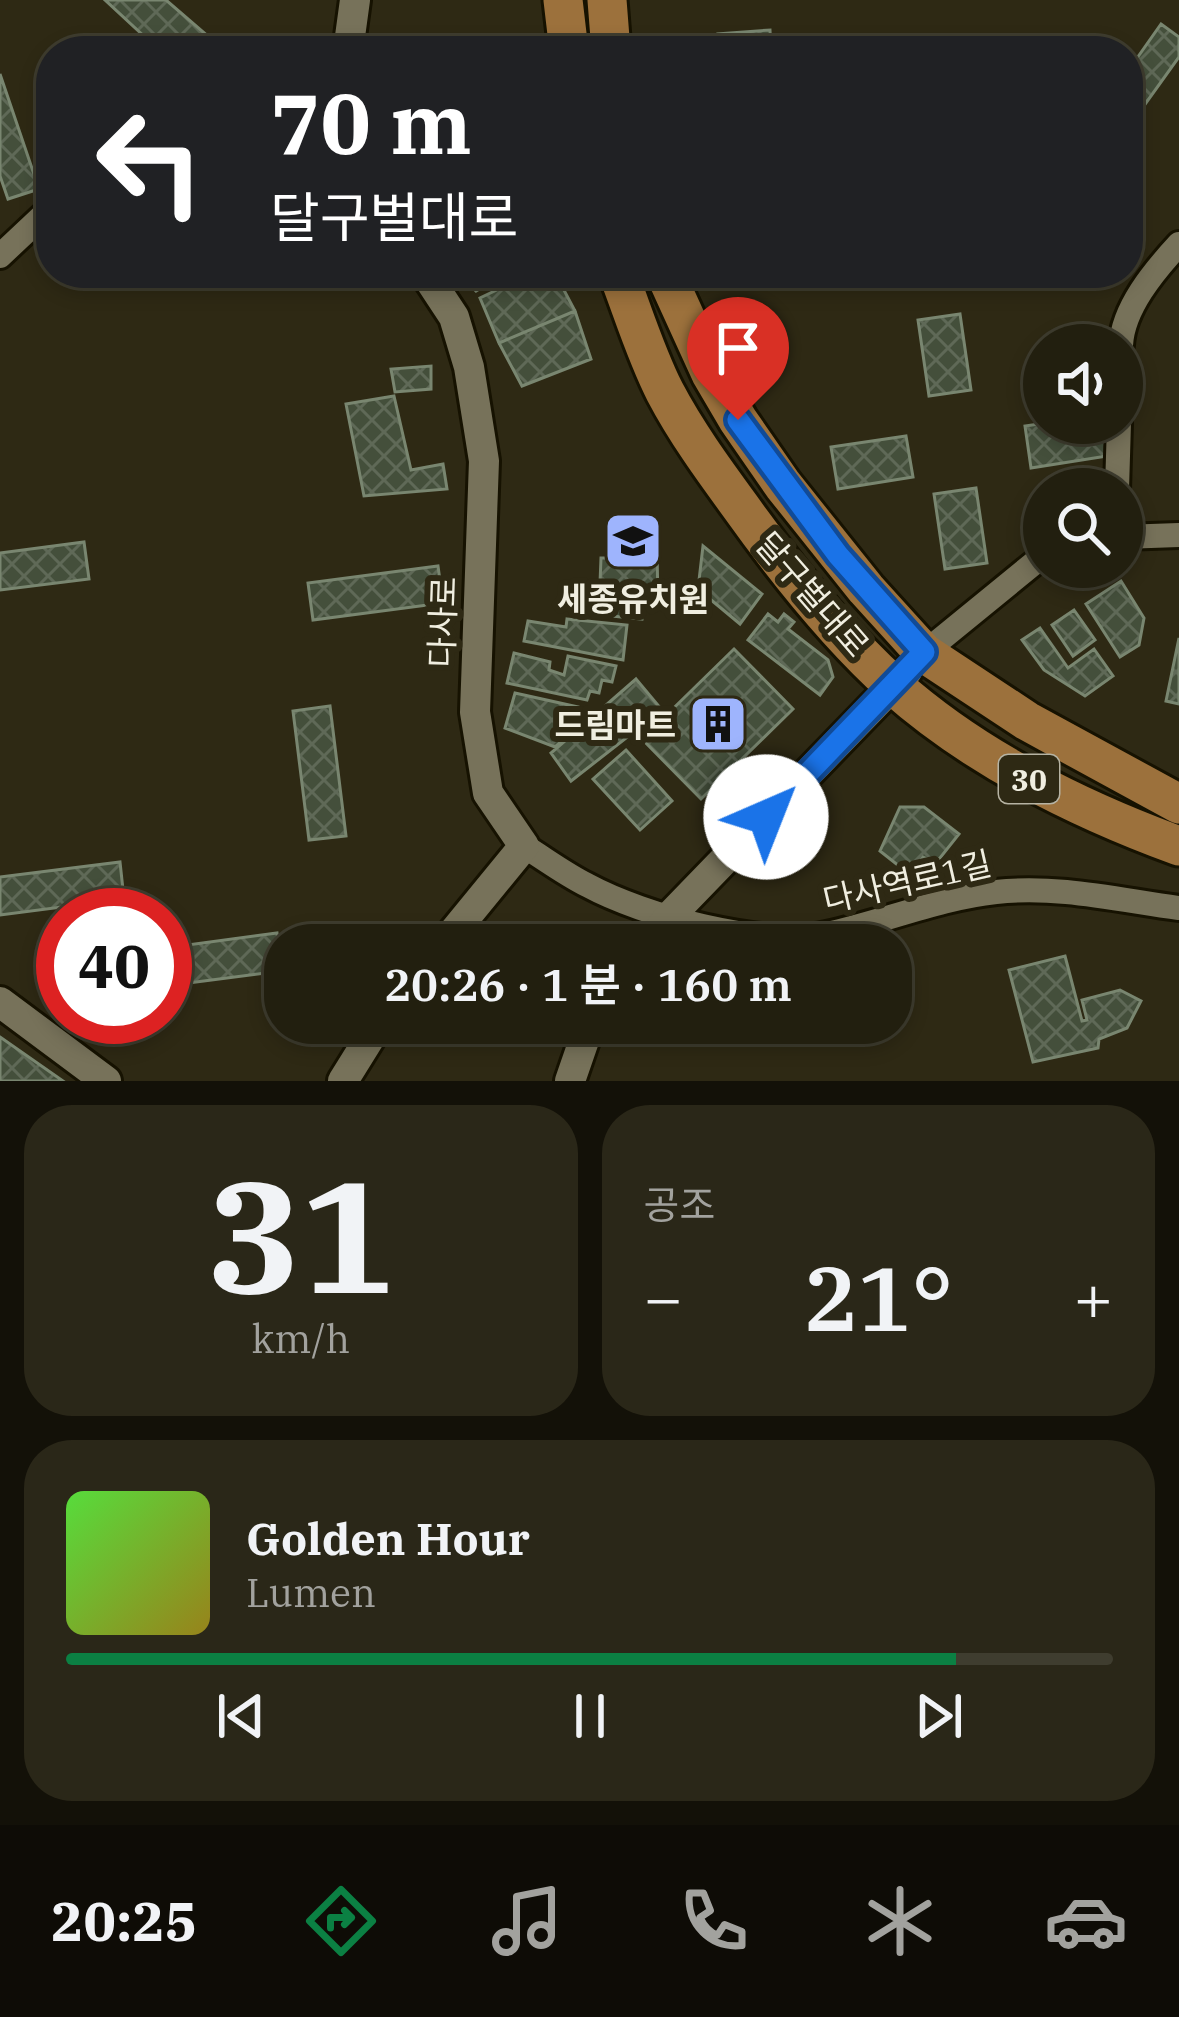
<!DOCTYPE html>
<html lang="ko">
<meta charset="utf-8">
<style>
body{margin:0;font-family:"IBM Plex Serif","Noto Sans KR",serif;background:#2a2718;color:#f1f3f6;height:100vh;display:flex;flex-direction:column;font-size:45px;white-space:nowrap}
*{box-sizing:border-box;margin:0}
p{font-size:39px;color:#a2a29e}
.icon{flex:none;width:66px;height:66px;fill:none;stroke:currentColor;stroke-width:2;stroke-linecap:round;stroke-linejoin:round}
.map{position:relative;height:1081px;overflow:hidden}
.details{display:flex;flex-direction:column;gap:24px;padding:24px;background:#131108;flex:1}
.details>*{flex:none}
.top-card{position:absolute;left:36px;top:36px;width:1107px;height:252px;border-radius:48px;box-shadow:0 6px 18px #0003,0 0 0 3px #3f3d2f;background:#202124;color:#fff;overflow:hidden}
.tools{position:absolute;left:1023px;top:324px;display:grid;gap:24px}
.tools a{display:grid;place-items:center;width:120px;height:120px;border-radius:50%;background:#221f0f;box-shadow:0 6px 18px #0003,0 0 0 3px #3f3d2f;font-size:60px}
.speed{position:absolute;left:36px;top:888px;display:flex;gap:24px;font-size:60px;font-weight:700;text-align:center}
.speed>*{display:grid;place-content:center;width:156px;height:156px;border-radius:50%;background:#221f0f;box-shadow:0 6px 18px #0003,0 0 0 3px #3f3d2f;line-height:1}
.speed .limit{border:18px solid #d22;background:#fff;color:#111}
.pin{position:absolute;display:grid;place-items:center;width:102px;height:102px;color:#fff;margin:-123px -51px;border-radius:50% 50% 50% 0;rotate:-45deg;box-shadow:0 0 12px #0007}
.pin .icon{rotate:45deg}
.me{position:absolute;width:132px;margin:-66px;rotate:44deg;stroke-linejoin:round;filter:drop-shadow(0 0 9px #0008)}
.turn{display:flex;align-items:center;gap:42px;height:252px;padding:0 36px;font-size:54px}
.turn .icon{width:156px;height:156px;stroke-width:2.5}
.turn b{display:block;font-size:84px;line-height:102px}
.big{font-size:90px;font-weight:600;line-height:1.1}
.details .tile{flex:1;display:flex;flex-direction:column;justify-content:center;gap:18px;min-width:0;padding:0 42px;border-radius:48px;background:#2a2718}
.details .dial{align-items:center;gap:0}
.dial b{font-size:156px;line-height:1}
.song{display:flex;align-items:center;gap:36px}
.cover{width:144px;height:144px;border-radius:18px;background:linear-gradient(135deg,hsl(110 70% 55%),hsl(50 70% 35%))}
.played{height:12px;border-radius:6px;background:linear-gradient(90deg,#0b8043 85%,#3f3d2f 85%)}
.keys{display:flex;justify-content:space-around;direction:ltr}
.heat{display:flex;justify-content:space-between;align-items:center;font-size:66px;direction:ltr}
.details .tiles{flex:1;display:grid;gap:24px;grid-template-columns:1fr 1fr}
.tile:last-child{grid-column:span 2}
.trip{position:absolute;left:264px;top:924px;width:648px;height:120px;border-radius:48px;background:#221f0f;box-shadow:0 6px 18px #0003,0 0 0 3px #3f3d2f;font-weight:600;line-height:120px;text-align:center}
.tabs{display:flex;height:192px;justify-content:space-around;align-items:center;background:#0e0c06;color:#a2a29e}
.tabs .icon{width:84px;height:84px}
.tabs .on{color:#0b8043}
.tabs b{font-size:54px;color:#f1f3f6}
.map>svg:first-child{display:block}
.building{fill:url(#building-cross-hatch);stroke:#798670;stroke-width:3}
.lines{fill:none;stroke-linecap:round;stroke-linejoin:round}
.minor-casing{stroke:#161201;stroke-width:30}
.tertiary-casing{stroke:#161201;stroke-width:36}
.primary-casing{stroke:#161201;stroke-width:45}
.minor{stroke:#77725a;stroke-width:24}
.tertiary{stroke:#77725a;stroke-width:30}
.primary{stroke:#9c713c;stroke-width:39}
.route-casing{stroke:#114b97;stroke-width:30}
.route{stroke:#1a73e8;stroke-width:21}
.labels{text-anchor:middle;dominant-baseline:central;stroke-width:12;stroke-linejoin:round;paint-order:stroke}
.shield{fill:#2e2914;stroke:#b6b3a3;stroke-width:3}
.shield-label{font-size:30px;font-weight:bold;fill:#f0eee0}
.street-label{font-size:33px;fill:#f0eee0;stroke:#2e2914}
.poi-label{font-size:33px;font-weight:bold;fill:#f0eee0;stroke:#2e2914}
</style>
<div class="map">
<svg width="1179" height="1081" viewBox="0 0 1179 1081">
<defs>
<pattern id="building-cross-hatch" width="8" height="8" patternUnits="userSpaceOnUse" patternTransform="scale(3)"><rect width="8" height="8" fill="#444f3b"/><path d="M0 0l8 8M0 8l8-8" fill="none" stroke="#5f6957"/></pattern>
</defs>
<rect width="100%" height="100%" fill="#2e2914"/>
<path class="building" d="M105,0H166L223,49L160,51Z
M1161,24L1179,37V57L1128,128V71Z
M770,30L771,51H720L718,34Z
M0,74L39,189L8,199L0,176Z
M459,273H506L476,291Z
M532,273H555L575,311L499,343L480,298Z
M575,311L591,359L522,386L499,343Z
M960,314L971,390L929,396L918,320Z
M431,366V389L395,392L391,369Z
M394,396L411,470L443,464L447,489L364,496L346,404Z
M1046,423H1102L1107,456L1031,468L1025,426Z
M906,436L913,477L838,489L831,447Z
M976,488L987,563L945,569L934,494Z
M84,542L89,579L0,590V553Z
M703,546L762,594L740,624L698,589Z
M613,551H657L658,602H644L642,619L571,612L574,582L600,583L601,558H613Z
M438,566L443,603L313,620L308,583Z
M1121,581L1144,618L1139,645L1120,657L1086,604Z
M1074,610L1095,640L1073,656L1052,625Z
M768,614L778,622L784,614L794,622L788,629L828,660L833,677L820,695L748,640Z
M567,619L627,625L623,660L524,641L528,621L566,627Z
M1040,628L1068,668L1094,649L1113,676L1085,696L1044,670L1022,640Z
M1179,638V704L1166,701Z
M734,649L793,709L701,799L642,739Z
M514,653L550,662L549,670L564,675L568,656L616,666L612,682L602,680L599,693L590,691L587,700L507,683Z
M636,679L662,710L571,781L551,753Z
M515,693L578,707L576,729L555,747L505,728Z
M330,706L346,836L309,840L293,711Z
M626,750L672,801L640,830L593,779Z
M900,807H924L959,834L940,858L934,862L923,857L909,874L880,851Z
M120,862L124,899L0,915V877Z
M277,933L281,971L165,986V948Z
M1065,956L1082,1021L1087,1020L1082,1000L1120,990L1141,1001L1127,1028L1099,1039L1098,1048L1033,1062L1009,970Z
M0,1037L63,1081H0Z"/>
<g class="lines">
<g class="minor-casing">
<path id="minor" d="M0,256L51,208
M1121,345C1123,308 1154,271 1179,244
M1117,489L1119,423
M1122,537L1179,535
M924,653L1044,555
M524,846C545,859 565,874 587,885C644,916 763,948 827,934C883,922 939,898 996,892C1057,885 1119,900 1179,908"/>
</g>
<g class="tertiary-casing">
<path id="tertiary" d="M348,51L355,0
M425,273L454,317L469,367L484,461L475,712L488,793L524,846L443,945
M646,945L670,916L907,671
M0,1002L106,1081
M343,1081L379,1023
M570,1081L590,1023"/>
</g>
<g class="primary-casing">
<path id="primary" d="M563,0L569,51
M607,0L611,51
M618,273C633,312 646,355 665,392C686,432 713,469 740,506C785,569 836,634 894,686C975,758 1078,809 1179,846
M665,273L711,374L738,420L783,485L866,589L924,653L1027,721L1179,804"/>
</g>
<use href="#minor" class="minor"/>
<use href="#tertiary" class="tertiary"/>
<use href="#primary" class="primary"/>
</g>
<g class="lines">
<g class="route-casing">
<path id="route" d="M738,420L838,555L924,652L766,817"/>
</g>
<use href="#route" class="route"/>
</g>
<defs>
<g id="school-square" transform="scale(3)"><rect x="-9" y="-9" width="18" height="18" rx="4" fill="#9eb4fd" stroke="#2e2914"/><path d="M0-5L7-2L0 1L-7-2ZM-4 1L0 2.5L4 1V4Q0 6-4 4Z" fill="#111"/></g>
<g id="building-square" transform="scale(3)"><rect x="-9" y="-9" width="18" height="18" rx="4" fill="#9eb4fd" stroke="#2e2914"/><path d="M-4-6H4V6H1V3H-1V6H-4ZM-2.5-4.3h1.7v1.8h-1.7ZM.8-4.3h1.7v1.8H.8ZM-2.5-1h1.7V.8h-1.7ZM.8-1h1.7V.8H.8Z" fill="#111"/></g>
</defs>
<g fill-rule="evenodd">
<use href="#school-square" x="633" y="541"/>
<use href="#building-square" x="718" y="724"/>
</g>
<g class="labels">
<rect class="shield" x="999" y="755" width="60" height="48" rx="9"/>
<g class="shield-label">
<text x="1029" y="779">30</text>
</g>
<g class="street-label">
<text transform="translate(813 594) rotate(49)">달구벌대로</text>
<text transform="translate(442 622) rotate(-88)">다사로</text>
<text transform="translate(907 881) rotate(-13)">다사역로1길</text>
</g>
<g class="poi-label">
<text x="633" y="598">세종유치원</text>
<text x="676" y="724" text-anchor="end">드림마트</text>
</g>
</g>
</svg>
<div class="tools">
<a><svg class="icon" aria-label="sound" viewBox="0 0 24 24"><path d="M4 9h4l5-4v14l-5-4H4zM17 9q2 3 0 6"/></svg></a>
<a><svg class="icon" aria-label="search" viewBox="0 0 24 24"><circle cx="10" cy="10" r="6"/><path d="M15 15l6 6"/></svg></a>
</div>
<div class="speed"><div class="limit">40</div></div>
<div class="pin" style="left:738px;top:420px;background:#d93025"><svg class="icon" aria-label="arrive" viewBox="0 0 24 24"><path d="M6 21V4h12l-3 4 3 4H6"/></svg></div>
<svg class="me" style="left:766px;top:817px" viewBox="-20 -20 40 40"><circle r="19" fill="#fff"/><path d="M0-13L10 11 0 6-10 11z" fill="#1a73e8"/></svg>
<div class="trip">20:26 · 1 분 · 160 m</div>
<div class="top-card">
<div class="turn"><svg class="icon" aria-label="left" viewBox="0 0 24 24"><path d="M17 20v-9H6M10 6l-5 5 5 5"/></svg><div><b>70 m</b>달구벌대로</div></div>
</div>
</div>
<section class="details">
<div class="tiles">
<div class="tile dial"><b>31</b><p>km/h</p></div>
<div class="tile"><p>공조</p>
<div class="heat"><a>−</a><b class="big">21°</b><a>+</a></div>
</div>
<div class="tile">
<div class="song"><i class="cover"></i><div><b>Golden Hour</b><p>Lumen</p></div></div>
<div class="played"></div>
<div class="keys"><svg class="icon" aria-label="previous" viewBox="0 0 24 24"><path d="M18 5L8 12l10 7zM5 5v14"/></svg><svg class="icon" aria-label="pause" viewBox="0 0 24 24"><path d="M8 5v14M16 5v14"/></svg><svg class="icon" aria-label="next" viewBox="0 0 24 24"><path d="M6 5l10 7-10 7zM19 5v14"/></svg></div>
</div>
</div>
</section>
<nav class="tabs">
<b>20:25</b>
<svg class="icon on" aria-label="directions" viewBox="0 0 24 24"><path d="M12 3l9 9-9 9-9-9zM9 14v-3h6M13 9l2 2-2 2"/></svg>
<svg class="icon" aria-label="music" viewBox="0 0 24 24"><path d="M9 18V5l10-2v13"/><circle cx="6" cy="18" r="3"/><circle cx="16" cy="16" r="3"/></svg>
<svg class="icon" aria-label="phone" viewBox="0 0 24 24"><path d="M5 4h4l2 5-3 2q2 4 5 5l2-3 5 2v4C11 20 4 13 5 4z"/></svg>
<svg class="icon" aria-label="climate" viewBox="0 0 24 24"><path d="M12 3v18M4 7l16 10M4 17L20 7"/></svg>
<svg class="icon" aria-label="car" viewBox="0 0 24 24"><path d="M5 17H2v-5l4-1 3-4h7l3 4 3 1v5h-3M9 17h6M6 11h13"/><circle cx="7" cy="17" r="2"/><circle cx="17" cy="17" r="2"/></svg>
</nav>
